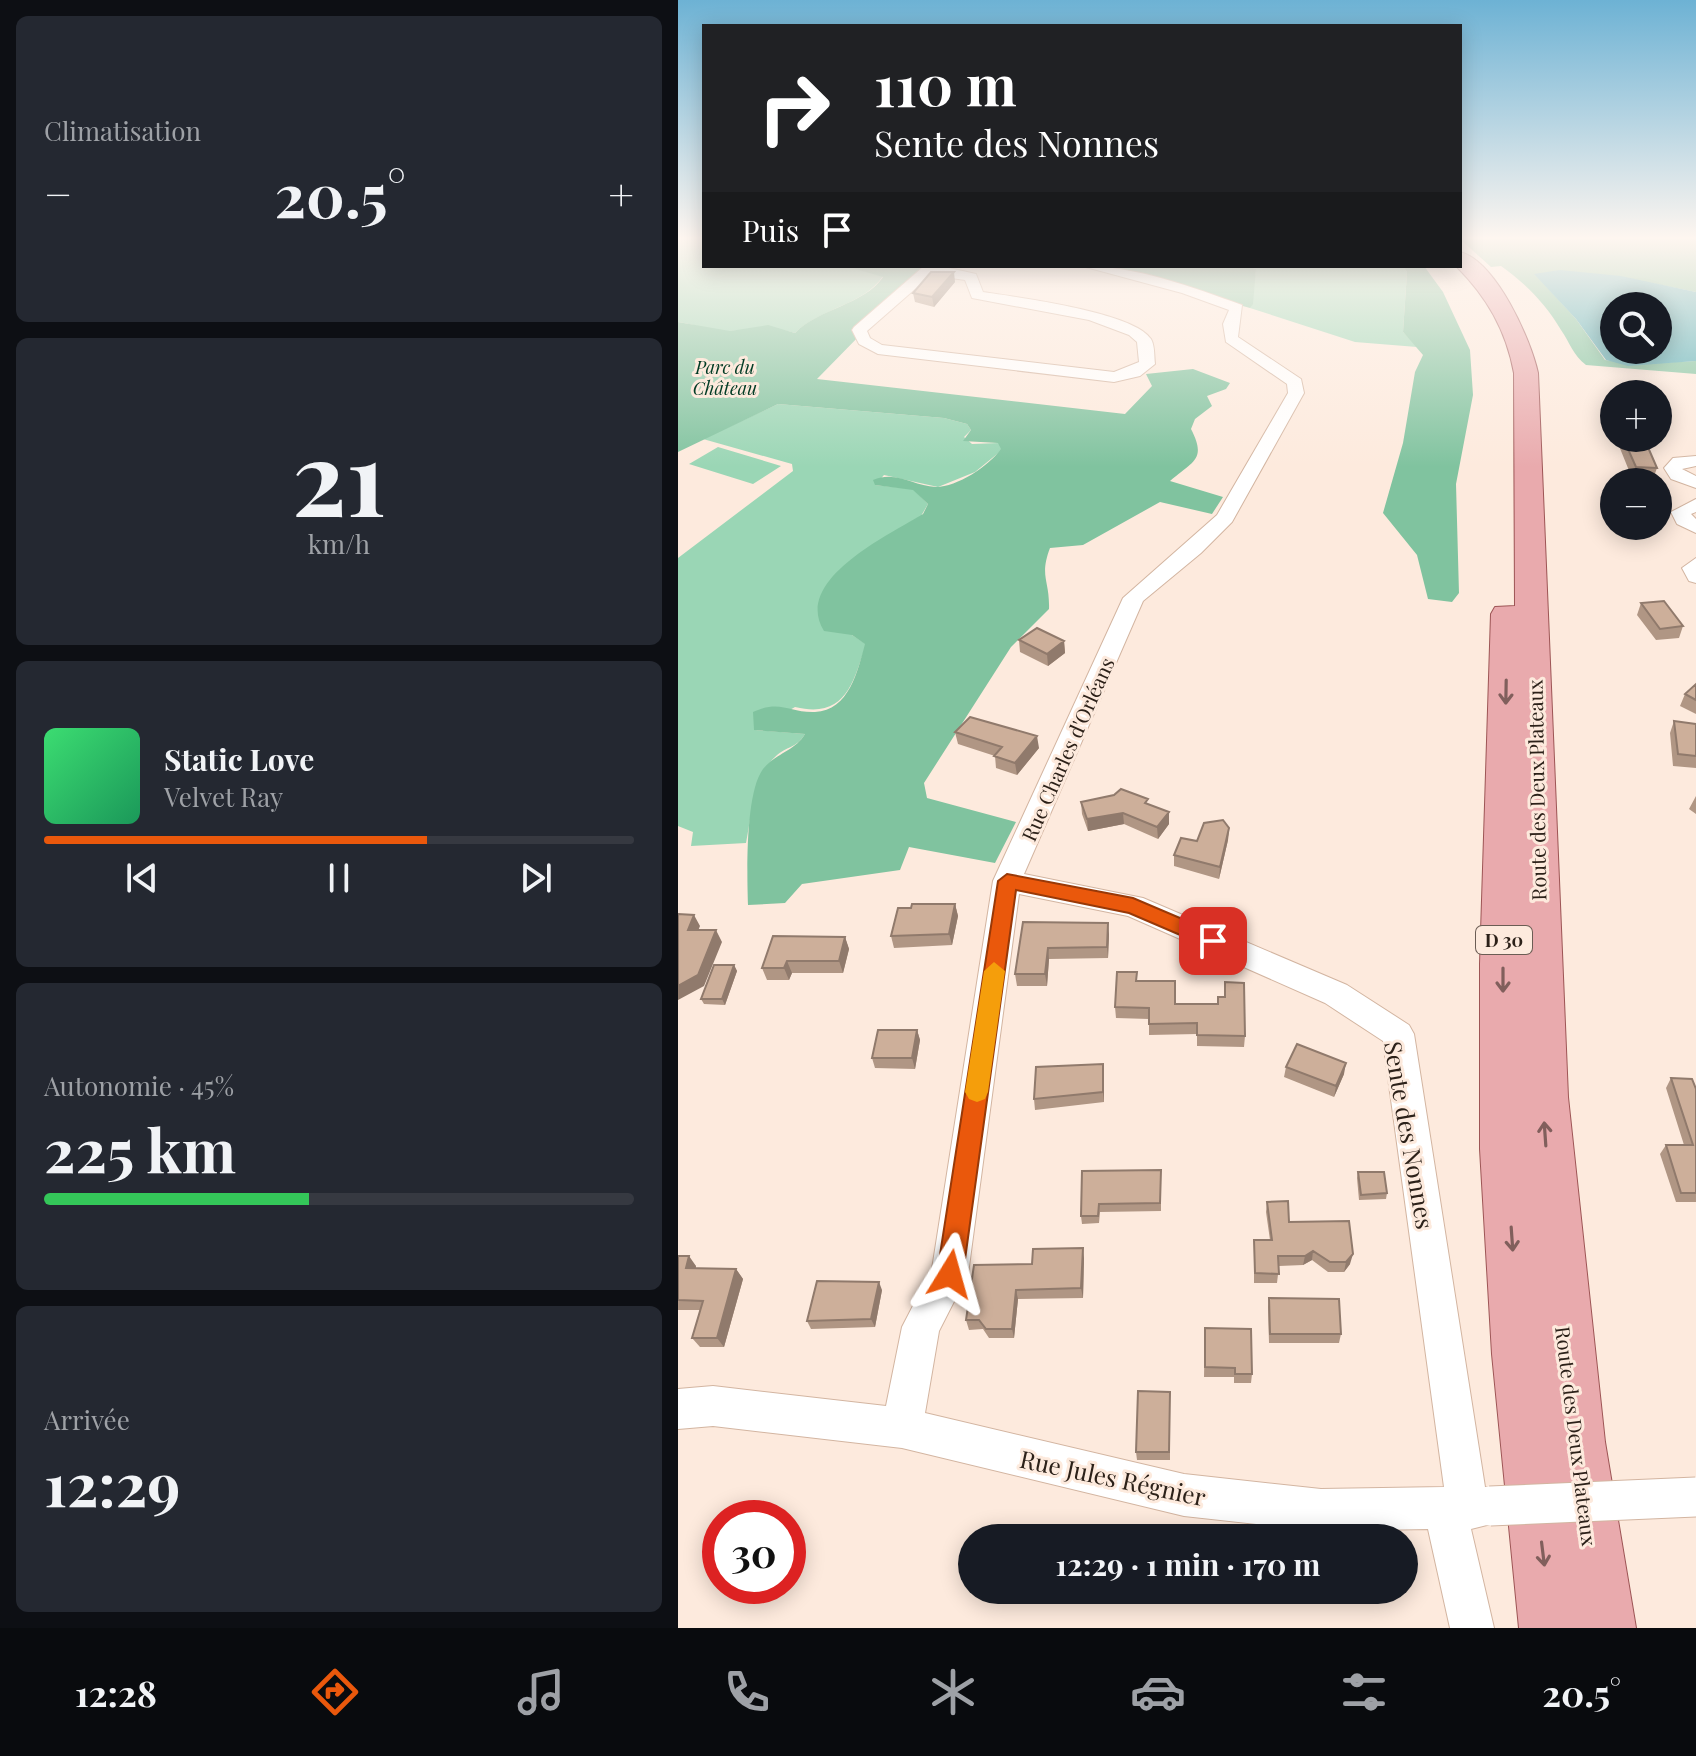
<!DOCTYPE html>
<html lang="fr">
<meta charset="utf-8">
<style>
body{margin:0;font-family:"Playfair Display",serif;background:#242831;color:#f1f3f6;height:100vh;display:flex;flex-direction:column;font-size:30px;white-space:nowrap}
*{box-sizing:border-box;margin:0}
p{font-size:26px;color:#9ea1a6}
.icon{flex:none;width:44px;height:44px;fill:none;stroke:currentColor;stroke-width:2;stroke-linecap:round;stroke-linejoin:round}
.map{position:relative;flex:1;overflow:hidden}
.sheet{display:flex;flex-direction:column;gap:16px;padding:16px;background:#0d0f14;width:678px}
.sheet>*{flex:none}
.hud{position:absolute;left:24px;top:24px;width:760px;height:244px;border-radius:0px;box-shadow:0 4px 20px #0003;background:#202124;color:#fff;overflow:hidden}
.buttons{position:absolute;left:922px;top:292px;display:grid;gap:16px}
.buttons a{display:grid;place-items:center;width:72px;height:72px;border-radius:50%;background:#171b24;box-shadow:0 4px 20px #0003;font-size:40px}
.speed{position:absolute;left:24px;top:1500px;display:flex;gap:16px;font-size:40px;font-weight:700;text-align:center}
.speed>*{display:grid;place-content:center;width:104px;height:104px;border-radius:50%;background:#171b24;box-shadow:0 4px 20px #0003;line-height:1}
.speed .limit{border:12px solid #d22;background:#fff;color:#111}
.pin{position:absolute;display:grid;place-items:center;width:68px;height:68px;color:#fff;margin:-34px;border-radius:16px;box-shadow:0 4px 12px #0006}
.me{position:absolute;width:88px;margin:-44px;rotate:8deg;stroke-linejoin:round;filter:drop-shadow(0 0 6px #0008)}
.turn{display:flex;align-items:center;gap:28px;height:168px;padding:0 40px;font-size:36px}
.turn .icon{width:104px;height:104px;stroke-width:2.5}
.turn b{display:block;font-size:56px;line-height:68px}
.then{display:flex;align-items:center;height:76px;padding:0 40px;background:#0003;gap:16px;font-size:30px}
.big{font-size:60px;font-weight:700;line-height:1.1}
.sheet .tile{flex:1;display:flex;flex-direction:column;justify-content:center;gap:12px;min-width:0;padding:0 28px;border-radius:12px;background:#242831}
.sheet .dial{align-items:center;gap:0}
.dial b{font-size:104px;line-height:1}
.song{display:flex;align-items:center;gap:24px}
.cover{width:96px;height:96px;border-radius:12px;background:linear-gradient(135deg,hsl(140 70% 55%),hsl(150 70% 35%))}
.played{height:8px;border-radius:4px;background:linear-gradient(90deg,#ea580c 65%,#363941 65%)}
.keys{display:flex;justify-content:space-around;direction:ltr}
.heat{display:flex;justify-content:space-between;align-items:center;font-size:44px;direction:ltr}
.charge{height:12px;border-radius:6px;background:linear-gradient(90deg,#34c759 45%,#363941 0)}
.trip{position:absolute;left:280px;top:1524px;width:460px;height:80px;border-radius:40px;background:#171b24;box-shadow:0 4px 20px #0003;font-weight:700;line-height:80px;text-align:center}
.dock{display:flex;height:128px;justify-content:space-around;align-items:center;background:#090b0e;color:#9ea1a6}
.dock .icon{width:56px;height:56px}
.dock .selected{color:#ea580c}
.dock b{font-size:36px;color:#f1f3f6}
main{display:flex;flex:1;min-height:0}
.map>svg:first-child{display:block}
.green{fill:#9ad6b5}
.forest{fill:#80c39f}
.water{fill:#56afb7;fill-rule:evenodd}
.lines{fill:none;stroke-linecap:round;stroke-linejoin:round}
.minor-casing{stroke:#d3b5a1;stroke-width:2}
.primary-casing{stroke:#9d5555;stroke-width:2}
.minor{fill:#fff;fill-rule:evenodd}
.primary{fill:#e9aaad;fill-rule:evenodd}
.minor-bridge-casing{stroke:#d3b5a1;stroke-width:41;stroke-linecap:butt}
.minor-bridge{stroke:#fff;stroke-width:39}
.wall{fill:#b09684}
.shaded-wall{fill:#907a6c}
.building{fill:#cdaf9a;stroke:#907a6c;stroke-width:2}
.oneway{stroke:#815f5c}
.route{fill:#ea580c;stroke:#983908;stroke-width:2}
.slow{fill:#f59e0b}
.labels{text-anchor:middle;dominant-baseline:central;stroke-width:6;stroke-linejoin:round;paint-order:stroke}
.far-park-label{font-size:18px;font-style:italic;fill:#013b24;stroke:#fdeadd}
.shield{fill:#fdeadd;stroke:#6b5d54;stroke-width:2}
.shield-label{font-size:18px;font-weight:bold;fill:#2c2119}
.street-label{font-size:20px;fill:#2c2119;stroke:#fdeadd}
.near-street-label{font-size:24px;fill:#2c2119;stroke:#fdeadd}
</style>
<main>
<section class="sheet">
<div class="tile"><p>Climatisation</p>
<div class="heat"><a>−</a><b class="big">20.5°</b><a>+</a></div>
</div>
<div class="tile dial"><b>21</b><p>km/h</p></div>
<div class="tile">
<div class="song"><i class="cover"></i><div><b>Static Love</b><p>Velvet Ray</p></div></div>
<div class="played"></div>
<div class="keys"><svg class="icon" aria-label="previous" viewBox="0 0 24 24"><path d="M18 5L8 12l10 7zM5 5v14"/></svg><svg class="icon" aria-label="pause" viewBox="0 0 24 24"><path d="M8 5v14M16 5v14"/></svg><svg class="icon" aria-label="next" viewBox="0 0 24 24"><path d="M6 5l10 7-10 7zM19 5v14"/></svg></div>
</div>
<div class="tile"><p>Autonomie · 45%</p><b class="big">225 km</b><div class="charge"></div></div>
<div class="tile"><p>Arrivée</p><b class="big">12:29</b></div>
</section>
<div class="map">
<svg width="1018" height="1628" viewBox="0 0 1018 1628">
<rect width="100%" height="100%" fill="#fdeadd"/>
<path class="green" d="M0,239H26V266H167L205,276C186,305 142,308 117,333C94,326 76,330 52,331C37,332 16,324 0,322Z
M568,266H725L729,272L725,332L739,347L677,342L572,308L578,269Z
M100,404L266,418L289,424L293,430L286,437L294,444L321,443L324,450L297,472L260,487L206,475L197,485L235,489L250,504L174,635L188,644C175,684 167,719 117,707L77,730L127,734C119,748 109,746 98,756C75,777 74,813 68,843L13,846L15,832L0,826V558L115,471L114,464L25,439Z
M40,447L103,466L75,484L11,464Z"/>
<path class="forest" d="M782,239H1018V292L938,276L857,274L898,319L927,360L956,364L1018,361V374L908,365C895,355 892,343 883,330C868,304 847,283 823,266L813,267Z
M167,266H255L236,280L139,379L447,414L474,386L468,374L515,369L552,383L548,389L529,396L534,406L517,419L513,429C529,460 515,461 492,481L545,497L534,514L482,502L405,545L372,548C361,577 372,580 371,609L333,647L246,783L249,798L338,822L317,863L231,847L222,870L124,884L107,903L70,905C69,875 67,793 85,769C98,753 117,751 127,734L76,730L75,712C103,699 111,713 137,712C171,711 180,670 187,644L174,635L146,631C114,580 211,535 245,514L250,504L235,490L197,485L195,480C218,470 235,486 258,487C279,487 311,466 323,449L320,443L285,441L293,430L289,424L266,418L100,404L0,452V322L52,331L90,325L117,333C141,308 186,305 205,277Z
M420,266H568L578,269L575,304L572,308Z
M725,266H746L765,292L792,350L795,395L778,484L781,593L774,602L750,599L739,555L705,513L725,443L737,372L745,355L725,332L729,272Z"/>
<path class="water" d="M882,270L943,276L1018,292V361L950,366L928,360L898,319L856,274ZM936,306H980V350H936Z"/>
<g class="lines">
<g class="minor-casing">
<path id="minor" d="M262,266L298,274L305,292C338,297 456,312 473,339C477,346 476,356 477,364L462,376L436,382L200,354L181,344L174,330L176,327L245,267ZM253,275L287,280L294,298L411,320L451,335L459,342L461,362L436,372L204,345L192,338L189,331Z
M404,266C458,266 514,287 564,305L560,337L623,379L626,393L554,522L523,553L465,601L346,874L465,898L669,985L731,1025L736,1034L807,1487L821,1492L827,1507L821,1522L793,1529L816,1628H772L750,1529L643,1531L506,1516L224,1448L35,1426L0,1429V1389L35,1386L208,1406L224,1327L254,1269L315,881L445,598L539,515L610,393L609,384L548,342L545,324L551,310L504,293ZM341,894L450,916L647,1003L705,1041L766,1487L643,1489L506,1474L247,1413L261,1331L290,1274Z
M1018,456V466L1004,469L1018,476V488L993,479L986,468L995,458Z
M1018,499V512L1013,514L1018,519V533L999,524L993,512Z
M1018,558V583L1011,581L1004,568Z"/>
</g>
<g class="primary-casing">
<path id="primary" d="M782,252C818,261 853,340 860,373L890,1097L927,1442L958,1628H841L814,1354L802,1149V964L813,614L817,607L837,606L836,373C828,330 809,297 778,266H782Z"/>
</g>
<use href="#minor" class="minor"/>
<use href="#primary" class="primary"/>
<g class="minor-bridge-casing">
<path id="minor-bridge" d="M812,1506L1018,1497"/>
</g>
<use href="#minor-bridge" class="minor-bridge"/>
</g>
<path class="wall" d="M277,282L256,307L237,302L235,293Z
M940,438H966L979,468L975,479L954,478L939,441Z
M963,603L1005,626L1001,638L978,640L959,615Z
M341,640L386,641L387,653L370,666L342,652Z
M1018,684V714L1002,706L1007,694Z
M996,721L1018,724V768L995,766L992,733Z
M277,732L361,748L339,775L318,768L317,756L280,744Z
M1018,796V814L1011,809Z
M403,802L470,804L491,824L480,839L446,824L410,831L404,814Z
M551,828L550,840L541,879L496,866V855L519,841Z
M277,904L280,916L274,945L216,948L213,936L233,908Z
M345,922L431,934L430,958L371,959L369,986H339L337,974Z
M167,937L171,949L165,973H114L111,980H89L84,968Z
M56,965L59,971L47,1005L26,1004L23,999Z
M459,972V981L497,1004L567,1036L566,1047L519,1046V1034L471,1035V1019L438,1018L437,1007Z
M239,1030L242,1040L237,1069L197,1068L194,1058Z
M608,1067L666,1074L656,1097L606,1077Z
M426,1074V1102L357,1110L356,1099Z
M993,1078L1018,1089V1202H998L982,1154L988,1145H1006L988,1088Z
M483,1170V1211L422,1212L421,1223L404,1224L403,1216L404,1171Z
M680,1172L709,1193L708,1199L681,1200L679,1178Z
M589,1202L611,1222L672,1264L666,1272H650L634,1260L625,1265L601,1266L599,1283H576V1240H592L588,1212Z
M0,1256L18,1266V1268L58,1269L65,1279L46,1347H22L14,1338L22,1310H0Z
M406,1258L405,1298L340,1299L336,1338H311L305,1329L291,1330L288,1320L354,1264Z
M204,1290L197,1327L133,1329L129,1321Z
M591,1298L663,1334L661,1343H591L590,1307Z
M527,1328L574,1374L573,1383H556V1377H526Z
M492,1392V1460H459L458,1452Z"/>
<path class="shaded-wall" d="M276,272L277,282L256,307L254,297Z
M386,641L387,653L370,666L369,654Z
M359,736L361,748L339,775L337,763Z
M491,812V824L480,839L479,827Z
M445,813L446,824L410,831L409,819Z
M551,828L550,840L541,879L542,867Z
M277,904L280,916L274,945L271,934Z
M16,915L22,926L16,941L10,930Z
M430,923L431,934L430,958L429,947Z
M38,930L44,942L26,986L0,1000V986Z
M167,937L171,949L165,973L161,961Z
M370,948L371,959L369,986L367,974Z
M109,961L114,973L111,980L106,968Z
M56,965L59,971L47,1005L44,999Z
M239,1030L242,1040L237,1069L234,1058Z
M668,1063L666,1074L656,1097L658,1086Z
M425,1064L426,1074V1102L425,1092Z
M405,1248L406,1258L405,1298L403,1288Z
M635,1251L634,1260L625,1265L627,1256Z
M675,1254L672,1264L666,1272L668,1262Z
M11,1256L18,1266L15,1278L8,1268Z
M58,1269L65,1279L46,1347L39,1338Z
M201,1282L204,1290L197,1327L193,1319Z
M338,1290L340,1299L336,1338L334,1329Z"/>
<path class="building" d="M253,272H276L254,297L235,293Z
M945,438H966L979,468L958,467Z
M986,601L1005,626L982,629L963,603Z
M359,628L386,641L369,654L341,640Z
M1018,684V700L1007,694Z
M292,717L359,736L337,763L316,756L324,747L277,732Z
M996,721L1018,724V756L1000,754Z
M443,789L470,799L467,803L491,812L479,827L445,813L409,819L403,802L436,795Z
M545,820L551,828L542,867L496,855L503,838L519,841L526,823Z
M234,904H277L271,934L213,936L220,908H233Z
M0,914L16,915L10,930H38L20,975L0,986Z
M345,922L430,923L429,947L370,948L367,974H337Z
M95,936L167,937L161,961H109L106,968H84Z
M36,965H56L44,999H23Z
M439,972H459L458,981H497V1004H540V997H547V982L566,983L567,1036L519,1035V1023L471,1024V1008L437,1007Z
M200,1030H239L234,1058H194Z
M619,1044L668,1063L658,1086L608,1067Z
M425,1064V1092L356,1099L358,1067Z
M993,1078L1014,1079L1018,1089V1193H1003L988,1145H1015Z
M483,1170L482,1203L421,1204L420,1216H403L404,1171Z
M680,1172H706L709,1193L683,1195Z
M610,1201L611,1222L671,1221L675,1254L668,1262H652L635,1251L627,1256H600L601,1274L577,1273L576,1240H594L589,1202Z
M405,1248L403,1288L338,1290L334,1329H308L301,1320H288L296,1265L354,1264L355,1249Z
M0,1256H11L8,1268L58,1269L39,1338H14L25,1301L0,1300Z
M139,1281L201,1282L193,1319L129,1321Z
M591,1298L661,1299L663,1334H592Z
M527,1328L573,1329L574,1374H557V1368L527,1367Z
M460,1391L492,1392L491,1452H458Z"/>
<defs><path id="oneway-shaft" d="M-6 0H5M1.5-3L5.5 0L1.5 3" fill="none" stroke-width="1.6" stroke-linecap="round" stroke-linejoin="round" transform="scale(2)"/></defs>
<g class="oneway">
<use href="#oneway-shaft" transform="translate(828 692) rotate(91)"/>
<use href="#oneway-shaft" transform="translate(825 980) rotate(90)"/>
<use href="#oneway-shaft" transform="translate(867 1134) rotate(-94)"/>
<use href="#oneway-shaft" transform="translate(834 1239) rotate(86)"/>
<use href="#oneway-shaft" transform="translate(865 1554) rotate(83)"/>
</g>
<linearGradient id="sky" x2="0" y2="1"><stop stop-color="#6db2d4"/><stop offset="0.51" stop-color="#fef6f0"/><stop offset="1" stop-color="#fef6f0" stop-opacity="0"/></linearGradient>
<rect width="1018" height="467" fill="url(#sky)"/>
<path class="route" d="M329,874L455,898L542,935L545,941L535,949L451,913L338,890L285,1274L281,1283L272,1286L263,1283L259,1274L320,881Z"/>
<path class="slow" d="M316,962L327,971L310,1092L307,1099L299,1102L291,1099L287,1092L306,971Z"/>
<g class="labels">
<g class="far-park-label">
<text x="47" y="367">Parc du<tspan x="47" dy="21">Château</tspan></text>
</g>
<rect class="shield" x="798" y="926" width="56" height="28" rx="6"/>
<g class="shield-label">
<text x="826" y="940">D 30</text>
</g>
<g class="street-label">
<text transform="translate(389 749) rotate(-66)">Rue Charles d'Orléans</text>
<text transform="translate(858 790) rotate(-91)">Route des Deux Plateaux</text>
<text transform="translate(899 1436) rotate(83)">Route des Deux Plateaux</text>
</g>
<g class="near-street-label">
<text transform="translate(732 1135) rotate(80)">Sente des Nonnes</text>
<text transform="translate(435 1477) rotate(12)">Rue Jules Régnier</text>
</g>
</g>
</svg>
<div class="buttons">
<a><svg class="icon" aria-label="search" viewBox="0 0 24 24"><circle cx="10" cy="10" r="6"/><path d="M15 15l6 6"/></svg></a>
<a>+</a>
<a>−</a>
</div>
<div class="speed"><div class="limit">30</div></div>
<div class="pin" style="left:535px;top:941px;background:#d93025"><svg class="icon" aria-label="arrive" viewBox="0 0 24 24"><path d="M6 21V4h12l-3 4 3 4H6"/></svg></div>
<svg class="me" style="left:272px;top:1274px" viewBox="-20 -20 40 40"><path d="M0-17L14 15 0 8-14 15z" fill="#ea580c" stroke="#fff" stroke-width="4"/></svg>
<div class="trip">12:29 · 1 min · 170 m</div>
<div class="hud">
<div class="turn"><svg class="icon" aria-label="right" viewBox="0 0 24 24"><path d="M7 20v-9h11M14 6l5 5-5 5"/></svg><div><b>110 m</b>Sente des Nonnes</div></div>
<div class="then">Puis<svg class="icon" aria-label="arrive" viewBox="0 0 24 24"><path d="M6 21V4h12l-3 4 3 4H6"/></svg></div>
</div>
</div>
</main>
<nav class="dock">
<b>12:28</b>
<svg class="icon selected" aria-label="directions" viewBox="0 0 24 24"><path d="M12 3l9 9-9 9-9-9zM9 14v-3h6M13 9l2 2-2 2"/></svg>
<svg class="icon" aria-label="music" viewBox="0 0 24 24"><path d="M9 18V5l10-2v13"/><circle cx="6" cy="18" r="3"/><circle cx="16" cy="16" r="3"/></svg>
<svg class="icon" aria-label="phone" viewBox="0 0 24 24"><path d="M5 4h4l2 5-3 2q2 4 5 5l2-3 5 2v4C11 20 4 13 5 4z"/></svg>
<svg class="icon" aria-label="climate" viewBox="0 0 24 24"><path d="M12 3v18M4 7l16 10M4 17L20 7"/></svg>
<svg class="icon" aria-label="car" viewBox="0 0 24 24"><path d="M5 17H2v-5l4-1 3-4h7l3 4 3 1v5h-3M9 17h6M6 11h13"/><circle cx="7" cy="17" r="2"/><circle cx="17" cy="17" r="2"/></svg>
<svg class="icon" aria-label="filters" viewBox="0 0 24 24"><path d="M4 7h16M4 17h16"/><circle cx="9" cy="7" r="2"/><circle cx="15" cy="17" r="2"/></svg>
<b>20.5°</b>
</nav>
